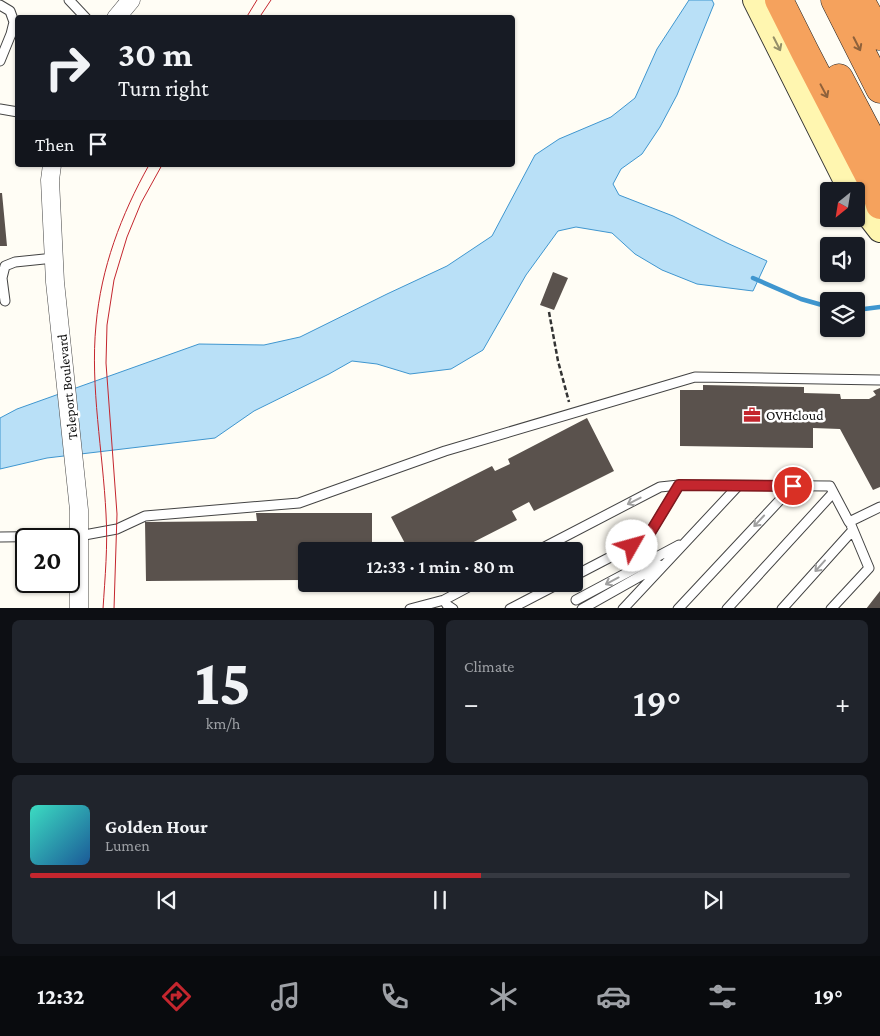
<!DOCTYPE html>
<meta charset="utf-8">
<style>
body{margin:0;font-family:"Crimson Pro",serif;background:#20242c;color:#f1f3f6;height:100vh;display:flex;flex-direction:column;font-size:19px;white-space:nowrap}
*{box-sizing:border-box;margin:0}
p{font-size:16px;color:#9ea1a6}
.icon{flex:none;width:28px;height:28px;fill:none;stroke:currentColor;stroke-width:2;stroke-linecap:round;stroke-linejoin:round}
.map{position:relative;height:608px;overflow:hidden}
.sheet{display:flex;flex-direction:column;gap:12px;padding:12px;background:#0d0f14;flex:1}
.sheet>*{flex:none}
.top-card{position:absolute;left:15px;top:15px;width:500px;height:152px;border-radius:5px;box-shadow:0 1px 4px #0004;background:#171b24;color:#f1f3f6;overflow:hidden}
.needle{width:32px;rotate:210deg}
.tools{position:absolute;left:820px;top:182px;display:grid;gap:10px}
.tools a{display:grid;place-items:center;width:45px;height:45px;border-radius:5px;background:#171b24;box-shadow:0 1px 4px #0004;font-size:25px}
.speed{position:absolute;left:15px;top:528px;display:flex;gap:10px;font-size:25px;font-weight:700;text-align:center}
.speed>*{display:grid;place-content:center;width:65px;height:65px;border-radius:50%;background:#171b24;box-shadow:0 1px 4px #0004;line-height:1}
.speed .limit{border:2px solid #111;border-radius:8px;background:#fff;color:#111}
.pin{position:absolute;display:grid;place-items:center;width:42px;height:42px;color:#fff;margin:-21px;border:2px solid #fff;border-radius:50%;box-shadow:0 1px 5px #0007}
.me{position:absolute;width:55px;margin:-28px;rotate:52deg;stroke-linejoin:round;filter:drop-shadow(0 0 4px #0008)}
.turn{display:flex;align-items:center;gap:18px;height:105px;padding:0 20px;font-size:22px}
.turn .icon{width:65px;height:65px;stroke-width:2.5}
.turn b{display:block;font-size:35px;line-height:42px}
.then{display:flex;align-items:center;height:48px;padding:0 20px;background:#0003;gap:10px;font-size:19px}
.big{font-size:38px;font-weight:600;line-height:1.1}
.sheet .tile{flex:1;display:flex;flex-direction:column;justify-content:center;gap:8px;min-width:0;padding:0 18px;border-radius:8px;background:#20242c}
.sheet .dial{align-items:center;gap:0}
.dial b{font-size:65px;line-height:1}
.song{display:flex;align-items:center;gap:15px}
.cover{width:60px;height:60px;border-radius:8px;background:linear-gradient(135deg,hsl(170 70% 55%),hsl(210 70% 35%))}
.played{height:5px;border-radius:2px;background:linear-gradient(90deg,#c4262e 55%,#363941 55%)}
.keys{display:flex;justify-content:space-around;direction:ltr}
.heat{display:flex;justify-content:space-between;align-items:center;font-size:28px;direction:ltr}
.sheet .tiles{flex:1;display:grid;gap:12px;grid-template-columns:1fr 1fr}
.tile:last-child{grid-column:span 2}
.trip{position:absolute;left:298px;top:542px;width:285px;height:50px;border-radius:5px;background:#171b24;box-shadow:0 1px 4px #0004;font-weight:600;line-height:50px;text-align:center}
.tab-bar{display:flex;height:80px;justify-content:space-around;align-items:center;background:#090b0e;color:#9ea1a6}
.tab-bar .icon{width:35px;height:35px}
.tab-bar .current{color:#c4262e}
.tab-bar b{font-size:22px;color:#f1f3f6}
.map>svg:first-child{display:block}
.water{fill:#b9e0f7;stroke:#3f96cf}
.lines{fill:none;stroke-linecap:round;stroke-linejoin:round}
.stream{stroke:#3f96cf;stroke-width:4.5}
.building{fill:#5a524d}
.service-casing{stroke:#444;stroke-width:11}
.minor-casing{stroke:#444;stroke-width:19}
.secondary-casing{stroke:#333;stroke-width:26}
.motorway-casing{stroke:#222;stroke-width:29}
.path{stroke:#333;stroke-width:2.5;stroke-dasharray:5 2.5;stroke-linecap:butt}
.service{stroke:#fff;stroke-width:9}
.minor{stroke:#fff;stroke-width:18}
.secondary{stroke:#fff6b0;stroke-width:24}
.motorway{stroke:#f5a25d;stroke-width:28}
.tram{stroke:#c4262e;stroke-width:1}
.oneway{stroke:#948f68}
.oneway2{stroke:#8e613b}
.oneway3{stroke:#a0a0a0}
.route-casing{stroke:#7f191e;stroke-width:12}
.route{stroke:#c4262e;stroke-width:9}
.labels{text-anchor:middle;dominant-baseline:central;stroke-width:5;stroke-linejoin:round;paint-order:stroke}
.street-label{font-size:14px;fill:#111;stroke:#fff}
.poi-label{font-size:14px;fill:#111;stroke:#fff;text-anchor:start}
</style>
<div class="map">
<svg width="880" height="609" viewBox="0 0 880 609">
<rect width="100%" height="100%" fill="#fffdf5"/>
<path class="water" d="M689,0H712L714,4L677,95L660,127L642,154L621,169L613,184L619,195L673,216L727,243L767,261L753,291L697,284L662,270L635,254L612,233L576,227L558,231L526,275L483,350L451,369L410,374L377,364L352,361L329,374L254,411L215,438L47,458L0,469V418L17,409L199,344L264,345L300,337L387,294L447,266L492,236L535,155L559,139L611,117L635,98L657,49Z"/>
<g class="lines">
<path class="stream" d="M753,278L801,299L829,307
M856,310L880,307"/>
</g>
<path class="building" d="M0,193H2L7,246H0Z
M553,272L568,278L554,310L540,305Z
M703,385L804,387V393L840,394L841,399H869L876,395L873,391L880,388V487L873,490L840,429L813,428V448L680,446V390H703Z
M587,418L614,471L534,511L529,502L512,511L517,520L456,551H409L391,517L492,466L495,471L510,464L508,459Z
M256,513H372V551H306V580L146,581L145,522L257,521Z
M880,591V609H866Z"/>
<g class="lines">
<g class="service-casing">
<path id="service" d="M69,0L86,18
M0,5L10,11L14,22L11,34L0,61
M0,109L18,112
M5,301L2,278L5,266L15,262L54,258
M0,537L79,536L117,529L145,516L299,503L445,451L695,377L880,380
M537,551L660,487L679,485L830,486L849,522L880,507
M574,576L647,538L679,485
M576,600L679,545
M410,609L444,600
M453,609L447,605L444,600L474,584
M510,609L558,584
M582,609L660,565
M623,609L738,486
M678,609L793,486
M727,609L833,493
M782,609L853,530
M831,609L869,568L851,525"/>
</g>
<g class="minor-casing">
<path id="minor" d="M116,18L131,0
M52,165L50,180L55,282L79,510V609"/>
</g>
<g class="secondary-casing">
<path id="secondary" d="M755,0L851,191
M856,199L880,230"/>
</g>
<g class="motorway-casing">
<path id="motorway" d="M779,0L805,52L874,185L880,205
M835,0L880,89
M860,0L880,36
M839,78L880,156"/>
</g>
<path class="path" d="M549,312L558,361L569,402"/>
<use href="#service" class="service"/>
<use href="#minor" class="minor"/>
<use href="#secondary" class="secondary"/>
<use href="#motorway" class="motorway"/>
<path class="tram" d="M246,18L257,0
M259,18L271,0
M103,609C105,577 108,546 106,514C103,452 90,387 96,325C101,268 121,215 149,165
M114,609L117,514L106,363L107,325L114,280L127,237L141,203L162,165"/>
</g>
<defs><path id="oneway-shaft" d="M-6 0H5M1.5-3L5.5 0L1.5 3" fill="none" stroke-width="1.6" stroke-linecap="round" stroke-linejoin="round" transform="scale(1.25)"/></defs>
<use class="oneway" href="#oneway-shaft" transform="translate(777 44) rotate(63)"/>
<g class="oneway2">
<use href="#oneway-shaft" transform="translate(857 44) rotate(63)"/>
<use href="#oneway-shaft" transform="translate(824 91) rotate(62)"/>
</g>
<g class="oneway3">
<use href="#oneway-shaft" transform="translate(634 501) rotate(153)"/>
<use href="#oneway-shaft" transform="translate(759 521) rotate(133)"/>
<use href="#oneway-shaft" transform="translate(820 566) rotate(132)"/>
<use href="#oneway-shaft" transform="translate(612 581) rotate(152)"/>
</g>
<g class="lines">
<g class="route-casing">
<path id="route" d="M632,546L647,538L679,485L793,486"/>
</g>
<use href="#route" class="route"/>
</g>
<defs>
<g id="office-bare" transform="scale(1.35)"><path d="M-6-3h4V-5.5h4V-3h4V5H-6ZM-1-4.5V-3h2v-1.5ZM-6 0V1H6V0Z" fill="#c4262e" stroke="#fff" stroke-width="2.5" paint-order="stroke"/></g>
</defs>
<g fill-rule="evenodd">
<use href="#office-bare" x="752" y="415"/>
</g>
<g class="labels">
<g class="street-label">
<text transform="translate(67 387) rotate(-96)">Teleport Boulevard</text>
</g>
<g class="poi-label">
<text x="766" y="415">OVHcloud</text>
</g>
</g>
</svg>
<div class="tools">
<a><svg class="needle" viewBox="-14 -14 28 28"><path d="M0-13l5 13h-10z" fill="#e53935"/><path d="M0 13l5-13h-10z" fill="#9ea1a6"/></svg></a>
<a><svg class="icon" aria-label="sound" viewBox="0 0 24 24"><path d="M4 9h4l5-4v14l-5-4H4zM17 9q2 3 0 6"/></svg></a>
<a><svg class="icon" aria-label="layers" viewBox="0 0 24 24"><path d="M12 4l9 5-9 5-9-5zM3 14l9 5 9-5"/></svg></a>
</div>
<div class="speed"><div class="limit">20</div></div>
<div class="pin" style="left:793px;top:486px;background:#d93025"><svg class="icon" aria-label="arrive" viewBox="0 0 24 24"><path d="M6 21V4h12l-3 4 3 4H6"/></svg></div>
<svg class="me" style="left:632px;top:546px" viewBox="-20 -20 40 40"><circle r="19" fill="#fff"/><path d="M0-13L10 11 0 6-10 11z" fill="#c4262e"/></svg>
<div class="trip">12:33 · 1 min · 80 m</div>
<div class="top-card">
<div class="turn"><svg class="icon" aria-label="right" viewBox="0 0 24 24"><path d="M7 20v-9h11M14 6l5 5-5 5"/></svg><div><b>30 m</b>Turn right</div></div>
<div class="then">Then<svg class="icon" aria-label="arrive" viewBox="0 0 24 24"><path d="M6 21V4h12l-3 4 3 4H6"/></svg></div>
</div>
</div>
<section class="sheet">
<div class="tiles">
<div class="tile dial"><b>15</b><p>km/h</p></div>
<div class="tile"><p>Climate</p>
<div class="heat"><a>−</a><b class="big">19°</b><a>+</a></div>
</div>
<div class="tile">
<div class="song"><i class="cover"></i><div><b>Golden Hour</b><p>Lumen</p></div></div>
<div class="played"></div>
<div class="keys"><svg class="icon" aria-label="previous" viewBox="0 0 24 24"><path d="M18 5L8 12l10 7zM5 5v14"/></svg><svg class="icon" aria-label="pause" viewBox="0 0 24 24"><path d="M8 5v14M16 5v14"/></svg><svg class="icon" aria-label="next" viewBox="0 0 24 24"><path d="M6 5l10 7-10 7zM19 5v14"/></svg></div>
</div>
</div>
</section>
<nav class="tab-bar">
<b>12:32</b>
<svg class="icon current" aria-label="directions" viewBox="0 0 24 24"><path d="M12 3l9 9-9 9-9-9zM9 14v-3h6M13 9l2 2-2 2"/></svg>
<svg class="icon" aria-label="music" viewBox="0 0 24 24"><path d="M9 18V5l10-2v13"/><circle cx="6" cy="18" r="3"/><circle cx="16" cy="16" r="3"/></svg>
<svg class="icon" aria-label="phone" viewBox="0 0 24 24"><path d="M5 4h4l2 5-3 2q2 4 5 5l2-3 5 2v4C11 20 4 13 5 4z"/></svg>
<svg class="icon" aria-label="climate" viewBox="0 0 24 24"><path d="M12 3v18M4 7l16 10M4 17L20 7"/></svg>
<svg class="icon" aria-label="car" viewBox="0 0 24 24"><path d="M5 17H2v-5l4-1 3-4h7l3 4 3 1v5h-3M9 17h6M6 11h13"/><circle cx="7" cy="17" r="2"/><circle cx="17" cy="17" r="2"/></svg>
<svg class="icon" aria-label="filters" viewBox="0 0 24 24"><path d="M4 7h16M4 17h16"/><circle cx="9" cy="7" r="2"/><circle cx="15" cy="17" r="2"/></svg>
<b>19°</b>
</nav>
